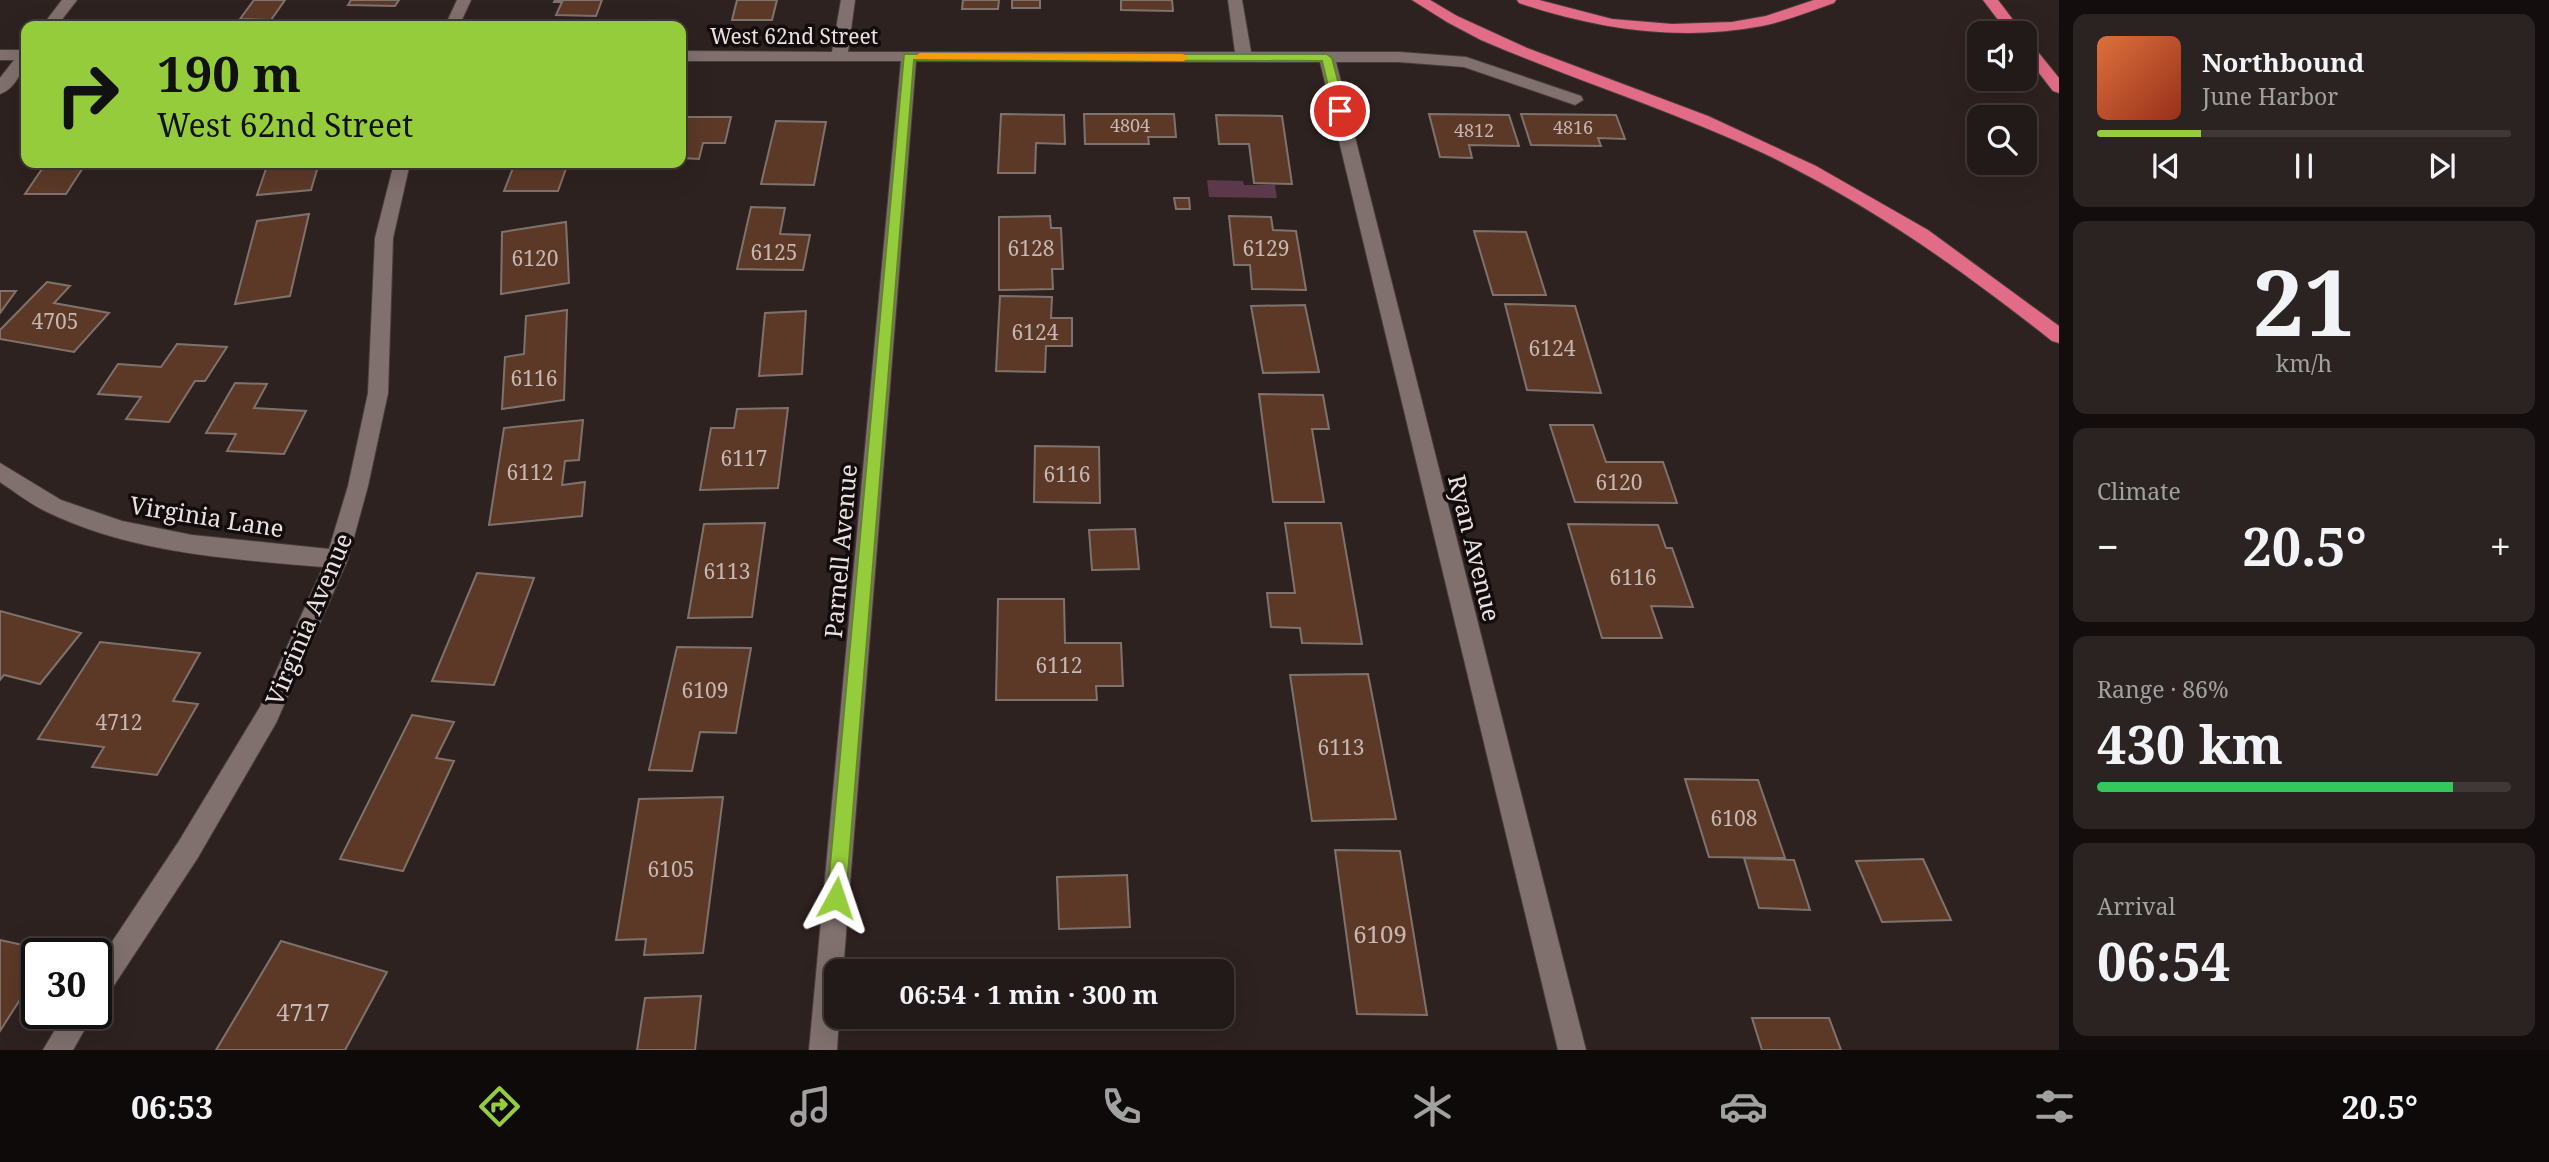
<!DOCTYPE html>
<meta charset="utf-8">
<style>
body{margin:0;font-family:"Noto Serif",serif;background:#2a2321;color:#f1f3f6;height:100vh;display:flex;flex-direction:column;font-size:26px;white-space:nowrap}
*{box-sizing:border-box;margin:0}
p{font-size:23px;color:#a2a1a2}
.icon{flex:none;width:38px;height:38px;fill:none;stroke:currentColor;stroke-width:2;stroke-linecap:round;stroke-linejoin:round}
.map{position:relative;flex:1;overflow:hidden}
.panel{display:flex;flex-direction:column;gap:14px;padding:14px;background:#130e0d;width:490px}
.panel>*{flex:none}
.top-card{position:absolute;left:21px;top:21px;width:665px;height:147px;border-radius:14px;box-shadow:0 7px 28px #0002,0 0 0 2px #3f3837;background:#95cc3b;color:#111;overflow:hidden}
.controls{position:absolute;left:1967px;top:21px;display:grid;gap:14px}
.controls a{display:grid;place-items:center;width:70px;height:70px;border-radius:14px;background:#221a18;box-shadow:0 7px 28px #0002,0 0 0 2px #3f3837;font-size:35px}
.speed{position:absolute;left:21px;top:938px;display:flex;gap:14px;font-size:35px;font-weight:700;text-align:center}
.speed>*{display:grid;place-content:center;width:91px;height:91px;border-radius:50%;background:#221a18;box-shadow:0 7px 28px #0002,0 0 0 2px #3f3837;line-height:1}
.speed .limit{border:4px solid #111;border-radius:10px;background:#fff;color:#111}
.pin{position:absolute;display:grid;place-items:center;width:60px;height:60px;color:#fff;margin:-30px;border:4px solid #fff;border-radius:50%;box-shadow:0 2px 7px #0007}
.me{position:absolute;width:77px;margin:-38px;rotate:5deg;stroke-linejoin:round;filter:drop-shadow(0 0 5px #0008)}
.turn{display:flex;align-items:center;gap:24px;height:147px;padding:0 21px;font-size:32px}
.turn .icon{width:91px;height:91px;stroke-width:2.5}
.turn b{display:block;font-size:49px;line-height:60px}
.big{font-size:52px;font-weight:700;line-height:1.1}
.panel .widget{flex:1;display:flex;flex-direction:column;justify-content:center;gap:10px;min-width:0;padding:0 24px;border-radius:14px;background:#2a2321}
.panel .dial{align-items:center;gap:0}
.dial b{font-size:91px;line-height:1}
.song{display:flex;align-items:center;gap:21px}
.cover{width:84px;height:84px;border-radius:10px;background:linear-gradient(135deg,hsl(20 70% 55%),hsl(10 70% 35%))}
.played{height:7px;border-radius:4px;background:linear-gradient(90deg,#95cc3b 25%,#3f3837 25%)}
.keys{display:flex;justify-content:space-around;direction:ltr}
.heat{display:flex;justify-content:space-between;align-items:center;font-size:38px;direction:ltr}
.charge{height:10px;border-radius:5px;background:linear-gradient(90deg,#34c759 86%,#3f3837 0)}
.trip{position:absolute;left:824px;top:959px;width:410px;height:70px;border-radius:14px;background:#221a18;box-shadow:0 7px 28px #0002,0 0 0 2px #3f3837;font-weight:700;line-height:70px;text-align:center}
.dock{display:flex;height:112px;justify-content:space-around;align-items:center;background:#0e0a0a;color:#a2a1a2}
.dock .icon{width:49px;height:49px}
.dock .current{color:#95cc3b}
.dock b{font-size:32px;color:#f1f3f6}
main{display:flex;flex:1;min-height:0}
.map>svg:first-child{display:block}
.water{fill:#5c384b}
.building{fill:#5c3927;stroke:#7f726c;stroke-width:2}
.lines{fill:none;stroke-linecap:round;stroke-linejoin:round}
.minor-casing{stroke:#493e3d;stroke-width:2}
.highway-casing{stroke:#493e3d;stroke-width:2}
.minor{fill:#80716f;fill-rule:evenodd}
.highway{fill:#e26c87;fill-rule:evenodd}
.route{fill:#95cc3b;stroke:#618526;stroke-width:2}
.slow{fill:#f59e0b}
.labels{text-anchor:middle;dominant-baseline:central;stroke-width:7;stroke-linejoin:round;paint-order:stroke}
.far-number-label{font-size:18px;fill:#c6b7b2}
.far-street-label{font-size:21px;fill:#eae1e0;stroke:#120d0c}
.number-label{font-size:21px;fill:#c6b7b2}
.street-label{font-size:24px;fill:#eae1e0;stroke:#120d0c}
.near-number-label{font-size:24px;fill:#c6b7b2}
</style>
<main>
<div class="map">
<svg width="2059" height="1050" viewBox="0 0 2059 1050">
<rect width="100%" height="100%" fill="#2e2220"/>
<path class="water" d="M1207,180L1243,181L1244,185H1275L1277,198L1209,197Z"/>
<path class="building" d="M254,0H285L271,20L240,19Z
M351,0H399L395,6L348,5Z
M555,0H602L596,16L556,15L562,2H554Z
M737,0H777L772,20H732Z
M963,0H999L998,9H962Z
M1012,0H1040V8H1012Z
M1121,0H1172L1173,11L1121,10Z
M1001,114L1064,115L1065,144L1036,143L1035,173H998Z
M1084,114H1174L1176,137H1148L1149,144H1085Z
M1429,114L1509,115L1519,146L1469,145L1472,158L1440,157Z
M1521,114L1616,115L1625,139L1598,138L1601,146L1531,145Z
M1216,115L1282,116L1292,184L1254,183L1249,144H1219Z
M681,117H731L725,143H703L699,159L681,158Z
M776,121L826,122L814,185L761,184Z
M46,163H86L66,194H25Z
M268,163H319L311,190L257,195Z
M515,163H568L558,191H504Z
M1174,198H1189L1190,209H1176Z
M751,207L785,208L780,234L810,235L803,270L737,269Z
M309,214L290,296L235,304L257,221Z
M1050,216L1051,228H1061L1063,269H1052L1053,289L999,290V217Z
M1229,216L1271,217L1273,230L1296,231L1306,290L1252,289L1250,265H1234Z
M566,222L569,283L501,294L502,232Z
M1474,231L1526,232L1546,295H1493Z
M47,282L70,286L54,303L109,313L74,352L0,339V330Z
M0,291H16L0,313Z
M1000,296L1052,297L1051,318H1072V346H1046L1045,372L996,371Z
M1505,304L1575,306L1601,393L1527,390Z
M1305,305L1319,372L1263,373L1251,306Z
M567,310L564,400L502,409L505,357L524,354L526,316Z
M806,311L802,374L759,376L765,313Z
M177,344L227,347L205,381H195L169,422L126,419L141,397L98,394L118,364L161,367Z
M235,383L267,384L254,408L306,411L284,454L227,451L236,434L206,433Z
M1259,394L1323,395L1329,429H1312L1324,502H1273Z
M788,408L778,488L700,490L711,428H734L737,409Z
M583,420L579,460L565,461L562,485L585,482L582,516L489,525L504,428Z
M1550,425H1593L1606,462H1663L1677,503L1575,502Z
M1035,446L1099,447L1100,503L1034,502Z
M765,523L752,617L688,618L704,524Z
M1285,523H1341L1362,644L1302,643L1300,628L1271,627L1267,593H1295Z
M1568,524L1658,525L1666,548H1672L1693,607L1651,606L1662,638H1602Z
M1135,529L1139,569L1092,570L1089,530Z
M477,573L534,578L494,685L432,681Z
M998,599H1064L1065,643H1121L1123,686H1096L1097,700H996Z
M0,611L81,633L40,684L4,675L0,680Z
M100,642L200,653L173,701L198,704L157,775L92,767L104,747L38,739Z
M677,647L751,648L736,733L700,732L692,771L649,770Z
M1368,674L1396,819L1312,821L1290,675Z
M412,715L454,722L436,758L454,761L403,871L340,859Z
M1685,779L1758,780L1785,858L1709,857Z
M723,797L703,953L644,955L646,939L616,940L639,799Z
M1335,850L1400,851L1427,1015L1357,1014Z
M1744,858L1794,860L1810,910L1759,908Z
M1923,859L1951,920L1882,922L1856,861Z
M1127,875L1130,927L1059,929L1057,877Z
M0,940L50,951L49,954H37V973L0,1031Z
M281,941L387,972L345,1050H216Z
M701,996L695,1050H637L645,998Z
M1752,1018H1829L1841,1050H1762Z"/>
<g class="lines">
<g class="minor-casing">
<path id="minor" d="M62,0H77L57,26H42Z
M457,0H471L459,26H445Z
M841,0H855L848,52H1235L1228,0H1242L1251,52H1399L1466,57L1581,96L1583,100L1575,105L1464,67L1399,62H1336L1586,1050H1558L1320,62L916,61L843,971H836V1017H839L837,1050H809L901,61H681V51L832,52Z
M0,50H26C26,66 16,89 0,94V78L14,60H0Z
M394,163H410L393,238L388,393L368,486L348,559L276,723L197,859L105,999L96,1003V966L179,841L260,707L323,567C229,559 131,553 45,511C29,503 15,492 0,482V463L61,500L122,521L192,535L329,549L348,486L368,393L375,238Z
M65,1013H94L73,1050H43Z"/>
</g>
<g class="highway-casing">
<path id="highway" d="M1412,0H1430L1457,16L1527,48L1708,116L1816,166L1928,230L2059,326V343L2052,341C1961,269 1868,203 1763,153C1671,110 1574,80 1481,40L1447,22Z
M1517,0H1539L1612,19L1672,24L1732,22L1766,16L1814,0H1836L1834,3C1810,11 1787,21 1762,26C1679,42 1598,29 1519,3Z
M1983,0H1998L2023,33H2008Z
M2025,40L2030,42L2059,78V93L2053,91L2025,55Z"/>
</g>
<use href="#minor" class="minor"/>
<use href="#highway" class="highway"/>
</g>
<path class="route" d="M904,54H1327L1332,58L1346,111L1340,115L1334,111L1322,61L914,60L846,898L843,904L836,907L830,904L827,898Z"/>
<path class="slow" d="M920,53L1183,54L1189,58L1183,61L916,59L914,57Z"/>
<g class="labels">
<g class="far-number-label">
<text x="1130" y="125">4804</text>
<text x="1573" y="127">4816</text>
<text x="1474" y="130">4812</text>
</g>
<g class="far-street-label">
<text x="794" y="36">West 62nd Street</text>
</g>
<g class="number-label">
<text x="1031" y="248">6128</text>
<text x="1266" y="248">6129</text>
<text x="774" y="252">6125</text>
<text x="535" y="258">6120</text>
<text x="55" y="321">4705</text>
<text x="1035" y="332">6124</text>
<text x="1552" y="348">6124</text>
<text x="534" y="378">6116</text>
<text x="744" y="458">6117</text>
<text x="530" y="472">6112</text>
<text x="1067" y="474">6116</text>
<text x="1619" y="482">6120</text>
<text x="727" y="571">6113</text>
<text x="1633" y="577">6116</text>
<text x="1059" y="665">6112</text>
<text x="705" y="690">6109</text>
<text x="119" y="722">4712</text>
<text x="1341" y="747">6113</text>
<text x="1734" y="818">6108</text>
<text x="671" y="869">6105</text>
</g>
<g class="street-label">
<text transform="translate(207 516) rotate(9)">Virginia Lane</text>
<text transform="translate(1475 548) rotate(76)">Ryan Avenue</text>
<text transform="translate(840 551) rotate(-85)">Parnell Avenue</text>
<text transform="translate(308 619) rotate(-67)">Virginia Avenue</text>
</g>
<g class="near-number-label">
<text x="1380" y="933">6109</text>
<text x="303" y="1011">4717</text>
</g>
</g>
</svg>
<div class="controls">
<a><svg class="icon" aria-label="sound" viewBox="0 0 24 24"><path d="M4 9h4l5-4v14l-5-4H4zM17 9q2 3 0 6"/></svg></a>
<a><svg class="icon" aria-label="search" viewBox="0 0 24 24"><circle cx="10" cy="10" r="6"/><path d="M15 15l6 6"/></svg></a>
</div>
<div class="speed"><div class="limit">30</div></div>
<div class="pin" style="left:1340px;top:111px;background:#d93025"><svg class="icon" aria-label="arrive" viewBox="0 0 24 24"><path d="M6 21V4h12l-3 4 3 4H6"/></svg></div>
<svg class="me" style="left:836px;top:898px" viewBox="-20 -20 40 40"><path d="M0-17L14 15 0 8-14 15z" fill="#95cc3b" stroke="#fff" stroke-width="4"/></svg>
<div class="trip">06:54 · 1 min · 300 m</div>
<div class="top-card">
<div class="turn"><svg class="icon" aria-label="right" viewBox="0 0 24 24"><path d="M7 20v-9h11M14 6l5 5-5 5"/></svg><div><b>190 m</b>West 62nd Street</div></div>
</div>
</div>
<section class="panel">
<div class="widget">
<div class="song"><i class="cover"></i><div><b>Northbound</b><p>June Harbor</p></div></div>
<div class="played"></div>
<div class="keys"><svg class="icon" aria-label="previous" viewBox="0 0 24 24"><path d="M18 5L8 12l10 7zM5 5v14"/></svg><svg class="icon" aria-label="pause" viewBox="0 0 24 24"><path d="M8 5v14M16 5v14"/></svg><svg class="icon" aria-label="next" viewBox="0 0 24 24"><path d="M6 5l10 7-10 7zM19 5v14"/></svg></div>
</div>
<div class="widget dial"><b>21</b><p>km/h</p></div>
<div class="widget"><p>Climate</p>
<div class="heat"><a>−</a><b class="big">20.5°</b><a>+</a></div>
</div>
<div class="widget"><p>Range · 86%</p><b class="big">430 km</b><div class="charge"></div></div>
<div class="widget"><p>Arrival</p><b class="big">06:54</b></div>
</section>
</main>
<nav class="dock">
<b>06:53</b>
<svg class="icon current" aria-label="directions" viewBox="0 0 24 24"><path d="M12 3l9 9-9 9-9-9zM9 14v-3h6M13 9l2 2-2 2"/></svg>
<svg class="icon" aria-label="music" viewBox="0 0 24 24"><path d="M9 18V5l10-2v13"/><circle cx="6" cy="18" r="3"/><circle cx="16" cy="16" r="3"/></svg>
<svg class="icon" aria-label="phone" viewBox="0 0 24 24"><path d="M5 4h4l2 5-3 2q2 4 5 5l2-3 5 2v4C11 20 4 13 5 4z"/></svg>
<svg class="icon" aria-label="climate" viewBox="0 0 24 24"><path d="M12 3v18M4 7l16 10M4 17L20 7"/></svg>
<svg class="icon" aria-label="car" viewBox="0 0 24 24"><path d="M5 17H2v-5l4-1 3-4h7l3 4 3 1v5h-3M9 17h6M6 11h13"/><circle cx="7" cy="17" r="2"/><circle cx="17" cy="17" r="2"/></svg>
<svg class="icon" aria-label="filters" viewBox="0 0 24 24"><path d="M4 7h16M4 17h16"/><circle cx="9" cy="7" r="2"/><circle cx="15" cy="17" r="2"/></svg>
<b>20.5°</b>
</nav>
